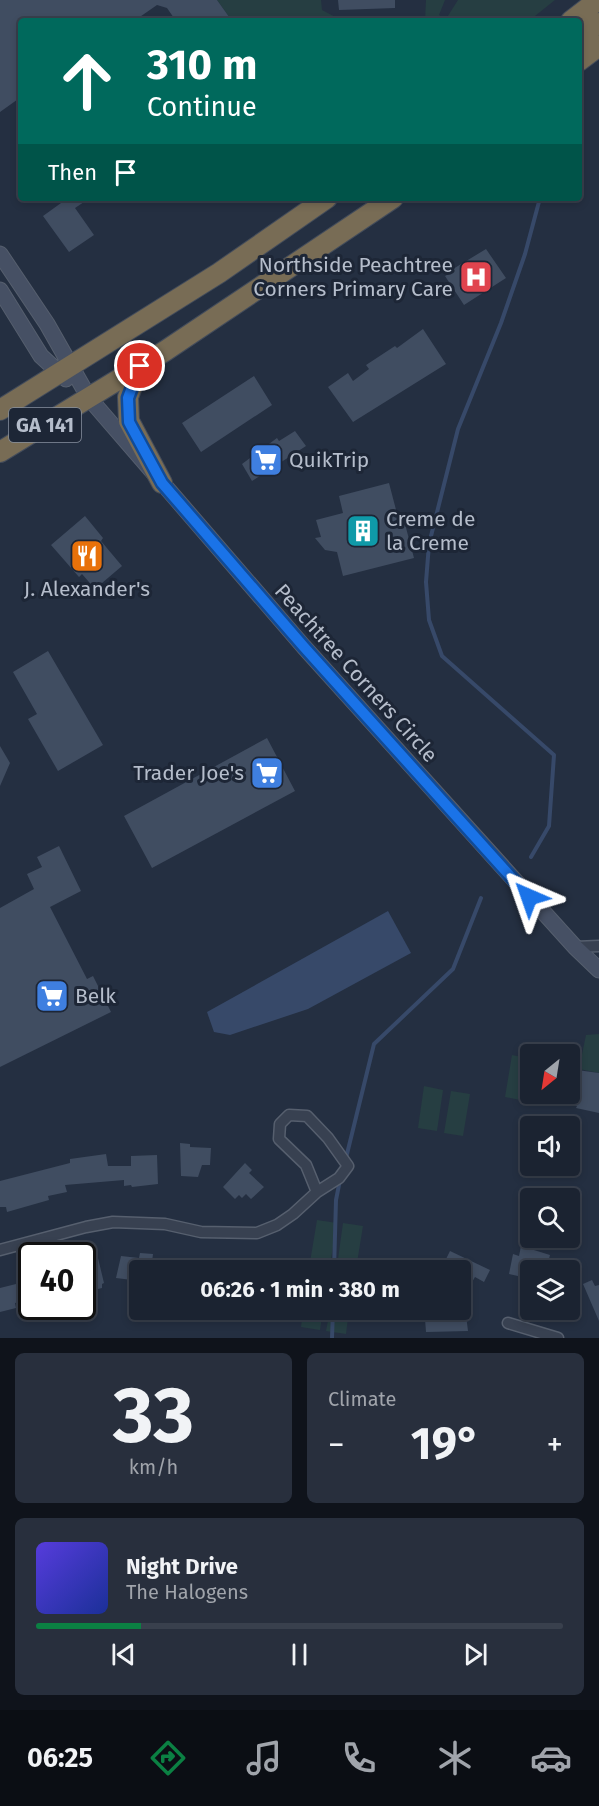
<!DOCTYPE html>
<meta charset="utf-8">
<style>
body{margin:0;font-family:"Fira Sans",sans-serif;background:#282f3d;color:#f1f3f6;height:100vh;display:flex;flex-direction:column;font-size:22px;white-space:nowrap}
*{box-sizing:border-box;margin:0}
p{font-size:20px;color:#a0a4ab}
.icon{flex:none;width:33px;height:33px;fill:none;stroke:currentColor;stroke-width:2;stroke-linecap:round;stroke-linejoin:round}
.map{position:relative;height:1338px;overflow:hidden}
.details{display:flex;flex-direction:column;gap:15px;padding:15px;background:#0f131b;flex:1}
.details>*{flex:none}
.hud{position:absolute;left:18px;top:18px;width:564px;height:183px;border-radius:6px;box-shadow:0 3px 9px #0003,0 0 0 2px #39404d;background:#00695c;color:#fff;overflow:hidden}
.needle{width:39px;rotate:210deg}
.tools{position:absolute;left:520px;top:1044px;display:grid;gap:12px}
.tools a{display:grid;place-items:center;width:60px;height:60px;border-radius:6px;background:#1b2331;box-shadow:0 3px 9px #0003,0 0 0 2px #39404d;font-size:30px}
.speed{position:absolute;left:18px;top:1242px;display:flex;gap:12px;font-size:30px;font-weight:700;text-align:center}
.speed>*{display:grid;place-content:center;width:78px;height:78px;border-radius:50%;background:#1b2331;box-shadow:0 3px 9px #0003,0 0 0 2px #39404d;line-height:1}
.speed .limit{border:3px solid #111;border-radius:9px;background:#fff;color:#111}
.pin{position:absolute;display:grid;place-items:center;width:51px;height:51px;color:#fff;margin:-26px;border:3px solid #fff;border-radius:50%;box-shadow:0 2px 6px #0007}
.me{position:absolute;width:66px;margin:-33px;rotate:317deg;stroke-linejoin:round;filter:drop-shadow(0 0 4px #0008)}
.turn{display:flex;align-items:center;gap:21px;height:126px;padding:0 30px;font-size:27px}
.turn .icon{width:78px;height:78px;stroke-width:2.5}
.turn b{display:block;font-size:42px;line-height:51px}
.then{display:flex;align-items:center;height:57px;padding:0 30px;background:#0003;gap:12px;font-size:22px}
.big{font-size:45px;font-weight:700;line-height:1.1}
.details .card{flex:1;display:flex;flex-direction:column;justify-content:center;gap:9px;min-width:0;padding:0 21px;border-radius:9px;background:#282f3d}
.details .dial{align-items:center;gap:0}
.dial b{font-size:78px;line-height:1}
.song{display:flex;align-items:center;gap:18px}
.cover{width:72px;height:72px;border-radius:9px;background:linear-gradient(135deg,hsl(250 70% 55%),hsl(230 70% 35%))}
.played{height:6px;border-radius:3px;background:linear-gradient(90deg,#0b8043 20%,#39404d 20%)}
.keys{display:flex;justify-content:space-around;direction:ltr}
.heat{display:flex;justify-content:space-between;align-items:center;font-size:33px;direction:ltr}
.details .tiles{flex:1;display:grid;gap:15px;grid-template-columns:1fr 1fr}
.card:last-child{grid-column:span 2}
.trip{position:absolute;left:129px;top:1260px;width:342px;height:60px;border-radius:6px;background:#1b2331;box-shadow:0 3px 9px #0003,0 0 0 2px #39404d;font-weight:700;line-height:60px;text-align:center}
.dock{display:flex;height:96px;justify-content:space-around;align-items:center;background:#0b0e14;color:#a0a4ab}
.dock .icon{width:42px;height:42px}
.dock .on{color:#0b8043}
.dock b{font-size:27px;color:#f1f3f6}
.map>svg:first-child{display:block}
.green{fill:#263e42}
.water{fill:#374969}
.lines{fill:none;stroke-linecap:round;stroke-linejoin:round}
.stream{stroke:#374969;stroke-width:4}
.building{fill:#404d61}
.street-casing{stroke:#565f6e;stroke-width:13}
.secondary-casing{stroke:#565f6e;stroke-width:17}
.highway-casing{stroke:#434c5b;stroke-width:22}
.street{stroke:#384151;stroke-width:10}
.secondary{stroke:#465064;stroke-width:15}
.highway{stroke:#786c55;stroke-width:20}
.route-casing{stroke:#114b97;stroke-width:15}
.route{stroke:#1a73e8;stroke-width:10}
.labels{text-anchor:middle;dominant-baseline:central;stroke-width:6;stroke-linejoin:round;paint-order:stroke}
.shield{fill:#1d2636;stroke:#87909e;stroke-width:1.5}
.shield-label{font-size:20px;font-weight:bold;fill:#b5bdcb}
.poi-label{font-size:21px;fill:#b5bdcb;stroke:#1d2636;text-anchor:start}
.street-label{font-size:21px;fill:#b5bdcb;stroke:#1d2636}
</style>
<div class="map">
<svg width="599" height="1338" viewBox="0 0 599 1338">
<rect width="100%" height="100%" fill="#242f41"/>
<path class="green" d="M217,0H321L322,10L343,21H232Z
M426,0H445L439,15L446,19L458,0H555L535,16H517L510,21H425Z
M599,1034V1073L579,1069L586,1035Z
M512,1055L531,1059L525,1101L505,1097Z
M424,1086L443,1090L437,1131L418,1128Z
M451,1091L470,1094L463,1136L444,1133Z
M317,1220L337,1223L330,1265L310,1262Z
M343,1223L363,1226L356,1269L337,1266Z
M303,1310H323L320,1330L301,1327Z
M330,1310H349L346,1334L326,1331Z"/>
<path class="water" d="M388,911L411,953L308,1009L230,1035L214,1032L207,1012Z"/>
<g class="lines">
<path class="stream" d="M531,857L549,826L554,755L442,656L429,620L426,582L429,544L458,429L501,323L525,254L540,198
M346,1158L374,1044L453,969L481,898
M334,1270L336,1200L340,1180
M332,1338L333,1310"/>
</g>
<path class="building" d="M0,0H217L232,21H176L167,8L157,5L134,21H21V97L0,112Z
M338,0H395V8L339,10Z
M68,198H90L75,208L94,235L69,252L43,216Z
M486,249L506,278L464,305L445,276L454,271L453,269Z
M423,329L446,364L353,422L328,387L348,373L353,381L369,369L366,365L395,346L397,348Z
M254,376L272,405L201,452L182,423Z
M295,431L306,446L252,481L242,464L277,438L279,441Z
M389,483L400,525L405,524L414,558L343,576L337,552L325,550L315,538L321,537L316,520L343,513L339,496Z
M85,516L103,538L101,541L122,566L95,589L82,574L79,577L51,545Z
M48,651L103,745L58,771L28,719L37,714L13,672Z
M267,738L295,791L152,868L124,816Z
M0,746L10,763L0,786Z
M59,846L81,891L50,907L87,979L93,976L111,1012L0,1067V908L34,889L27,874L42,867L37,857Z
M577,1070L599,1073V1113L576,1108L577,1106L570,1105L573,1076L576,1077Z
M180,1143L190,1144V1147L211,1148L210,1165H202L198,1177L181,1176Z
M106,1154L108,1166H131V1156L157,1155L158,1184L132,1187L131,1185L124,1186V1180L65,1185L67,1192L48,1196L49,1200L7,1212L6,1207H0V1181L70,1163V1159Z
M245,1163L252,1170L249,1173L264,1187L251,1199L246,1194L242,1198L239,1195L235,1199L223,1187Z
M521,1246L550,1255L546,1270H531V1279L509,1274L513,1254L519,1256Z
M450,1251L490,1270L484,1282L475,1277L460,1303V1270H452L454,1266L445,1261Z
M140,1253L153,1254L151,1270H140V1281L116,1278L121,1256L139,1258Z
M98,1258L104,1283L102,1284V1288L82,1293V1268L87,1267L86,1261Z
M32,1280V1300L15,1303L16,1308L0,1312V1288Z
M592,1280L595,1286L599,1285V1321L583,1284Z
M430,1310H457L454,1316L466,1315L468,1331L426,1332L425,1319H431Z"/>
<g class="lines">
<g class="street-casing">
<path id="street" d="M575,947L599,946
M0,1250L86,1227L113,1222L165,1224L201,1232L257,1233L277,1225L293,1214L317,1192L339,1178L348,1166L328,1138L307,1116L289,1115L280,1124L279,1139L306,1165L317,1192
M508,1323L558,1338"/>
</g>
<g class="secondary-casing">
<path id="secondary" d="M0,254L47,324L89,398L304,647L575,947L599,970
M0,290L41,356L66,379"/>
</g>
<g class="highway-casing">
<path id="highway" d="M571,21L598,0
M579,38L599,23
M579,61L599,46
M140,366L128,397L129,421L162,483
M0,410L219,273L327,198
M0,452L165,351L393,198"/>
</g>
<use href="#street" class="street"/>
<use href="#secondary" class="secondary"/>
<use href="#highway" class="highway"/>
</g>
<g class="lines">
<g class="route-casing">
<path id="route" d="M140,366L128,398L129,422L162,483L304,647L529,897"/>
</g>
<use href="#route" class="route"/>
</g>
<defs>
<g id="hospital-square" transform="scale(1.725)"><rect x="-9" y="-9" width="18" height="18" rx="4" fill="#e0444e" stroke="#1d2636"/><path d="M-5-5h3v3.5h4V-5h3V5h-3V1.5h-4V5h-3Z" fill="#fff"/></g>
<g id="supermarket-square" transform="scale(1.725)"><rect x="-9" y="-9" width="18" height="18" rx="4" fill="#3f7fe0" stroke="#1d2636"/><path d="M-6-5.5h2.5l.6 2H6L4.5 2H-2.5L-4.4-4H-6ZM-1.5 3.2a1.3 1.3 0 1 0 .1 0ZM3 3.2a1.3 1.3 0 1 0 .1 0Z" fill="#fff"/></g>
<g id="building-square" transform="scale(1.725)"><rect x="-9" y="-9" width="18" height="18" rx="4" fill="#0f9aa8" stroke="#1d2636"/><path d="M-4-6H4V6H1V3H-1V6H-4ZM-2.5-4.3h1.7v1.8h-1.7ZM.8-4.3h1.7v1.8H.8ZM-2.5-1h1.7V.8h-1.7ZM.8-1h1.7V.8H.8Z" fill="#fff"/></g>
<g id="restaurant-square" transform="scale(1.725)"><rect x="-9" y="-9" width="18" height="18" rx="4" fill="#e8710a" stroke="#1d2636"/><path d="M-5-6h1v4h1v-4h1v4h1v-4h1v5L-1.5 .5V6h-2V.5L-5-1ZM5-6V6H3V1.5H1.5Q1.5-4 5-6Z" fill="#fff"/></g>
</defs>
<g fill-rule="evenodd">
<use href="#hospital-square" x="476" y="277"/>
<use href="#supermarket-square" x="266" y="460"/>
<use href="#building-square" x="363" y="531"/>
<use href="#restaurant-square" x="87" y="556"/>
<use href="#supermarket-square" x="267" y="773"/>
<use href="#supermarket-square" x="52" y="996"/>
</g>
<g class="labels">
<rect class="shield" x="9" y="408" width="72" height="34" rx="4.5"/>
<g class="shield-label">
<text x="45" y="425">GA 141</text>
</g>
<g class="poi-label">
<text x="453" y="265" text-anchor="end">Northside Peachtree<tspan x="453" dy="24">Corners Primary Care</tspan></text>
<text x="289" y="460">QuikTrip</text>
<text x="386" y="519">Creme de<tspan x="386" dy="24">la Creme</tspan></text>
<text x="87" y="589" text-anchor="middle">J. Alexander's</text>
<text x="244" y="773" text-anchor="end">Trader Joe's</text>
<text x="75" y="996">Belk</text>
</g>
<g class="street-label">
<text transform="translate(356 673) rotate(48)">Peachtree Corners Circle</text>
</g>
</g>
</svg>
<div class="tools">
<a><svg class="needle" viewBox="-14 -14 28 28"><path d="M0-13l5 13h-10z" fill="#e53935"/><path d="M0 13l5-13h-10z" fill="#a0a4ab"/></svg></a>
<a><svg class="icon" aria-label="sound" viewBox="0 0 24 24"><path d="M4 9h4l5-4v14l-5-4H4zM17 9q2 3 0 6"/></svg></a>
<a><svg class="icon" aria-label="search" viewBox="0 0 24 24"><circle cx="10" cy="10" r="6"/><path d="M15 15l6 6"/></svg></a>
<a><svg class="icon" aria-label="layers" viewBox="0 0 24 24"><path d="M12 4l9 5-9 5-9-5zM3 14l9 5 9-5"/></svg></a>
</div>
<div class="speed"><div class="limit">40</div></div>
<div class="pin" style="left:140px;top:366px;background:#d93025"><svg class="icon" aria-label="arrive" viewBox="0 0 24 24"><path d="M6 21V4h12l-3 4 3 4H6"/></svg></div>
<svg class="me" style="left:529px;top:897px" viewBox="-20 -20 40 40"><path d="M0-17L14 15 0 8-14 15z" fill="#1a73e8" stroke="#fff" stroke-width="4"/></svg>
<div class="trip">06:26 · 1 min · 380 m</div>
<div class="hud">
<div class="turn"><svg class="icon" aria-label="ahead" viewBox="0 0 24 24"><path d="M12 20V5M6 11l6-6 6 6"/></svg><div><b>310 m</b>Continue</div></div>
<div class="then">Then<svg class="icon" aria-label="arrive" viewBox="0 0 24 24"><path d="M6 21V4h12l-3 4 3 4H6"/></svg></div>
</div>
</div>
<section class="details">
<div class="tiles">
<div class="card dial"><b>33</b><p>km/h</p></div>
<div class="card"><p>Climate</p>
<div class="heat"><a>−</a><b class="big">19°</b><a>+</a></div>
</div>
<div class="card">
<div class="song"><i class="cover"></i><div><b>Night Drive</b><p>The Halogens</p></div></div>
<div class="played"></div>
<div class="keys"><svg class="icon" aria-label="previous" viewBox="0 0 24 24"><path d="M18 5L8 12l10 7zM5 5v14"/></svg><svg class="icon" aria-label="pause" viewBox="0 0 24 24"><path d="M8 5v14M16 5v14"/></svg><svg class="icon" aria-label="next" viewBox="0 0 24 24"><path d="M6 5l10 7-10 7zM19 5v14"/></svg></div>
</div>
</div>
</section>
<nav class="dock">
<b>06:25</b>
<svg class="icon on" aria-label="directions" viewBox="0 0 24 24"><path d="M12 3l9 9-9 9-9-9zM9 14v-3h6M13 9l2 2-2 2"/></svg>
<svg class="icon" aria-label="music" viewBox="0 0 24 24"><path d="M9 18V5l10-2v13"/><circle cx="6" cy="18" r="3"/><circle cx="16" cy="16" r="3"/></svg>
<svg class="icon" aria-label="phone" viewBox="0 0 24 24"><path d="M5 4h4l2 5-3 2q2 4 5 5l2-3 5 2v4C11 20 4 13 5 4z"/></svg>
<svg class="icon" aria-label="climate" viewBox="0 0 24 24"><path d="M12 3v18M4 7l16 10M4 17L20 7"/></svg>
<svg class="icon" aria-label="car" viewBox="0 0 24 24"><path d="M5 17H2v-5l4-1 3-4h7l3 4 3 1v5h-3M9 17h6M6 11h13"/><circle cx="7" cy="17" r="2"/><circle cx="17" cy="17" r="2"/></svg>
</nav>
